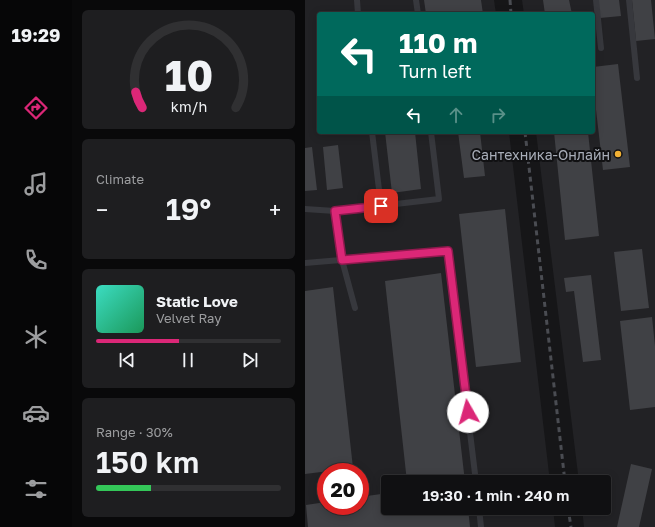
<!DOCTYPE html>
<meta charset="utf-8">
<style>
body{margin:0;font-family:"Golos Text",sans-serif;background:#1e1e20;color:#f1f3f6;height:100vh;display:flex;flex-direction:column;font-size:15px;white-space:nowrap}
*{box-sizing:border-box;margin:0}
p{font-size:13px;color:#9c9d9f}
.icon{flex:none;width:22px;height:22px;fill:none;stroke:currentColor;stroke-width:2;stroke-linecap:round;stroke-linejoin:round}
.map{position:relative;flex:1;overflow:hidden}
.side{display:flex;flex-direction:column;gap:10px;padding:10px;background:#09090a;width:233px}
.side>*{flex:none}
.top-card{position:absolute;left:12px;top:12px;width:278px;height:122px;border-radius:4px;box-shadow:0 2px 10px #0003,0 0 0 1px #303032;background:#00695c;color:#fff;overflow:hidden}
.speed{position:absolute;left:12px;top:463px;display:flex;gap:8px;font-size:20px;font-weight:700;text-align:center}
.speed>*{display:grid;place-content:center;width:52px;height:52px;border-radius:50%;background:#101012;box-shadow:0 2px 10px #0003,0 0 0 1px #303032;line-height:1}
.speed .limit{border:6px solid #d22;background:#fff;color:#111}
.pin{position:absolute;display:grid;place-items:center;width:34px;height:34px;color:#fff;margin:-17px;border-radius:8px;box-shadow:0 2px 6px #0006}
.me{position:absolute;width:44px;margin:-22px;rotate:353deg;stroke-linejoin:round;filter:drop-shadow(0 0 3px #0008)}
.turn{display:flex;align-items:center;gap:14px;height:84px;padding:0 16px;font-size:18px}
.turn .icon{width:52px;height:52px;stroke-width:2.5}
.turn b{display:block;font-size:28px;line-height:34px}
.lanes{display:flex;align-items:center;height:38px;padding:0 16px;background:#0003;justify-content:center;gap:20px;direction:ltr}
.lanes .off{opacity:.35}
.big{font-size:30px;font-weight:600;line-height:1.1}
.side .widget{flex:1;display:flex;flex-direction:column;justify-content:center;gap:6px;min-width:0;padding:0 14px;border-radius:6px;background:#1e1e20}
.side .dial{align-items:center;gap:0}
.dial svg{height:104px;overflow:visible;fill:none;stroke:#303032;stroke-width:7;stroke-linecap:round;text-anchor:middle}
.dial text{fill:#f1f3f6;stroke:none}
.song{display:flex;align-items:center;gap:12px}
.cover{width:48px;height:48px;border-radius:6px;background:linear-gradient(135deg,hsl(170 70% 55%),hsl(150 70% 35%))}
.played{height:4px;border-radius:2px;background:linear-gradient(90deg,#db2777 45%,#303032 45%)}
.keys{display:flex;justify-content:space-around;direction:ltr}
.heat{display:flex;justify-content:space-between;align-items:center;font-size:22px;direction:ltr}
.charge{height:6px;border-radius:3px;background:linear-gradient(90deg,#34c759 30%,#303032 0)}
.trip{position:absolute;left:76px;top:475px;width:230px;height:40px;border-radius:4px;background:#101012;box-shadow:0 2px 10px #0003,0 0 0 1px #303032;font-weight:600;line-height:40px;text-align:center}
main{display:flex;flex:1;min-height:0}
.tab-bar{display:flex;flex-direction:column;width:72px;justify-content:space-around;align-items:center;background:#060607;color:#9c9d9f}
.tab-bar .icon{width:28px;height:28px}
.tab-bar .current{color:#db2777}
.tab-bar b{font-size:18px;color:#f1f3f6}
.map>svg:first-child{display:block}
.built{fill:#222225;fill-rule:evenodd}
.building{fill:#404145}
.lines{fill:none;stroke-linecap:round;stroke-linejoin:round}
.service{stroke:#37383d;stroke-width:6}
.rail{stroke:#4a4c52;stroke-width:3;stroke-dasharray:5 4;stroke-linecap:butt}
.route-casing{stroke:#8e194d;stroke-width:10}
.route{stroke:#db2777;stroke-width:7}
.poi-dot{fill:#f2b134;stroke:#111113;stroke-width:1.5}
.labels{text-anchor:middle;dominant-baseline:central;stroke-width:4;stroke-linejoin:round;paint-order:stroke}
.poi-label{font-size:14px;fill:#a8adb8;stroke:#111113;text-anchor:end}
</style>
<main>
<nav class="tab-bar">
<b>19:29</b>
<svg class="icon current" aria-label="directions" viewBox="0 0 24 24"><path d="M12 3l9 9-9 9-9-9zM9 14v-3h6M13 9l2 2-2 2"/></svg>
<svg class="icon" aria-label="music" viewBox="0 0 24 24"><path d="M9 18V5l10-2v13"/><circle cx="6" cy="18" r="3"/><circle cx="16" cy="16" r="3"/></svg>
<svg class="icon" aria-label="phone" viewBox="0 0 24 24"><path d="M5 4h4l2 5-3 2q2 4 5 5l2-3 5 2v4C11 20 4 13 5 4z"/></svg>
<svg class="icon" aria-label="climate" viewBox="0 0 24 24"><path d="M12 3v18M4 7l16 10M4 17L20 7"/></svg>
<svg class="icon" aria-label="car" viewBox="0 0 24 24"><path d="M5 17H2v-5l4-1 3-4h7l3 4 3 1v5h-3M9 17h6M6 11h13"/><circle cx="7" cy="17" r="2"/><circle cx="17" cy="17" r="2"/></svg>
<svg class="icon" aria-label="filters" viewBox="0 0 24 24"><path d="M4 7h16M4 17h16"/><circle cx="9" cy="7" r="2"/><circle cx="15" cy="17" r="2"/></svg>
</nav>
<section class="side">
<div class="widget dial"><svg viewBox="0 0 100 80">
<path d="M14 69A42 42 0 1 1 86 69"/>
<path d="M14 69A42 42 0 0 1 9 57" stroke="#db2777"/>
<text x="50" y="56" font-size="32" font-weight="700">10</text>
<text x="50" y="72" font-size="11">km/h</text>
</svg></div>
<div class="widget"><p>Climate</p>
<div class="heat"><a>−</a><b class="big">19°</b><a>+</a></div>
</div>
<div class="widget">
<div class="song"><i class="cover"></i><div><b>Static Love</b><p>Velvet Ray</p></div></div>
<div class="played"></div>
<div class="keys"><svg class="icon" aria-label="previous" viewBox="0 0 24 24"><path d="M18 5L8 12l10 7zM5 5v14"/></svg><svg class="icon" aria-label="pause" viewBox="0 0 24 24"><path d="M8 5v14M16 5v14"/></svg><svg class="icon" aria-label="next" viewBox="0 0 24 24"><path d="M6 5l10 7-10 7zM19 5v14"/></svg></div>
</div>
<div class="widget"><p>Range · 30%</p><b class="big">150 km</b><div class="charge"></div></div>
</section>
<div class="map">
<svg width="350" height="527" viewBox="0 0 350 527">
<rect width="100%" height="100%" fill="#161618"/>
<path class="built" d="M0,0H189L191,14H14V132H204L245,482H83V508H248L250,527H0ZM21,472H55V506H21Z
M217,0H350V527H279L277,508H299V482H274L231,132H288V14H219Z"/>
<path class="building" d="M119,0H176L178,14H121Z
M238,0H264L267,14H240Z
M293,0H314L316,16L295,18Z
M327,0H346L350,39L331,41Z
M313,64L325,167L298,170L288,84V67Z
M80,132H110L116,189L87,193Z
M153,132H175L180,176L159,178Z
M249,132H283L294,236L260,240Z
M33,145L38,188L22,190L18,147Z
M7,147L12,190L0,191V148Z
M200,209L216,362L171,367L154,214Z
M337,249L344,308L316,311L309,252Z
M136,273L160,482H102L80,281Z
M286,275L296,360L278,362L269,291L261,292L259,278Z
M28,287L48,468L0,474V291Z
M347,317L350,346V407L325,410L315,321Z
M326,464L347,469L334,527H312Z
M83,493V508H163L165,527H3L1,505L21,502V506H55V497Z"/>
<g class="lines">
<path class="service" d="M52,0L53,14
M111,0L113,14
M291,0L296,48
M324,0L332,78
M67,132L76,206
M0,209L30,211L134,199L126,132
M30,211L37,260L50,308
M0,263L143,251L171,482
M174,508L176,527"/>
<path class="rail" d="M205,0L206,14
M220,132L260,482
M263,508L266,527"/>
</g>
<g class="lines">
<g class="route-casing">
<path id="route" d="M76,206L30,211L37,260L143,251L163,412"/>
</g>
<use href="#route" class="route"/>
</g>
<circle class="poi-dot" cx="313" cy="154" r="4"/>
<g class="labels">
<g class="poi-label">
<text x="305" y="154">Сантехника-Онлайн</text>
</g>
</g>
</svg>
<div class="speed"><div class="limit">20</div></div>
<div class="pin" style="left:76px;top:206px;background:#d93025"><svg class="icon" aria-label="arrive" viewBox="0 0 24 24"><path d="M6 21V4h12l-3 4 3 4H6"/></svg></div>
<svg class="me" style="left:163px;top:412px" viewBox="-20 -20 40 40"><circle r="19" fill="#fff"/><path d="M0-13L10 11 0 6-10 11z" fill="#db2777"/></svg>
<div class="trip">19:30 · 1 min · 240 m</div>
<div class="top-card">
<div class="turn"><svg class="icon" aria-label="left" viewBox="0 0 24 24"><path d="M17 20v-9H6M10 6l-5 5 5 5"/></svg><div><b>110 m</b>Turn left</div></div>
<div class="lanes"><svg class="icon" aria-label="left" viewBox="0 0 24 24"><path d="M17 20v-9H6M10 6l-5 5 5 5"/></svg><svg class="icon off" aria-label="ahead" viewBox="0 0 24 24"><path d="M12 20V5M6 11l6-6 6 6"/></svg><svg class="icon off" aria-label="right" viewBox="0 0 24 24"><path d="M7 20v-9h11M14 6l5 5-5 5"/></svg></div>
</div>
</div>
</main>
